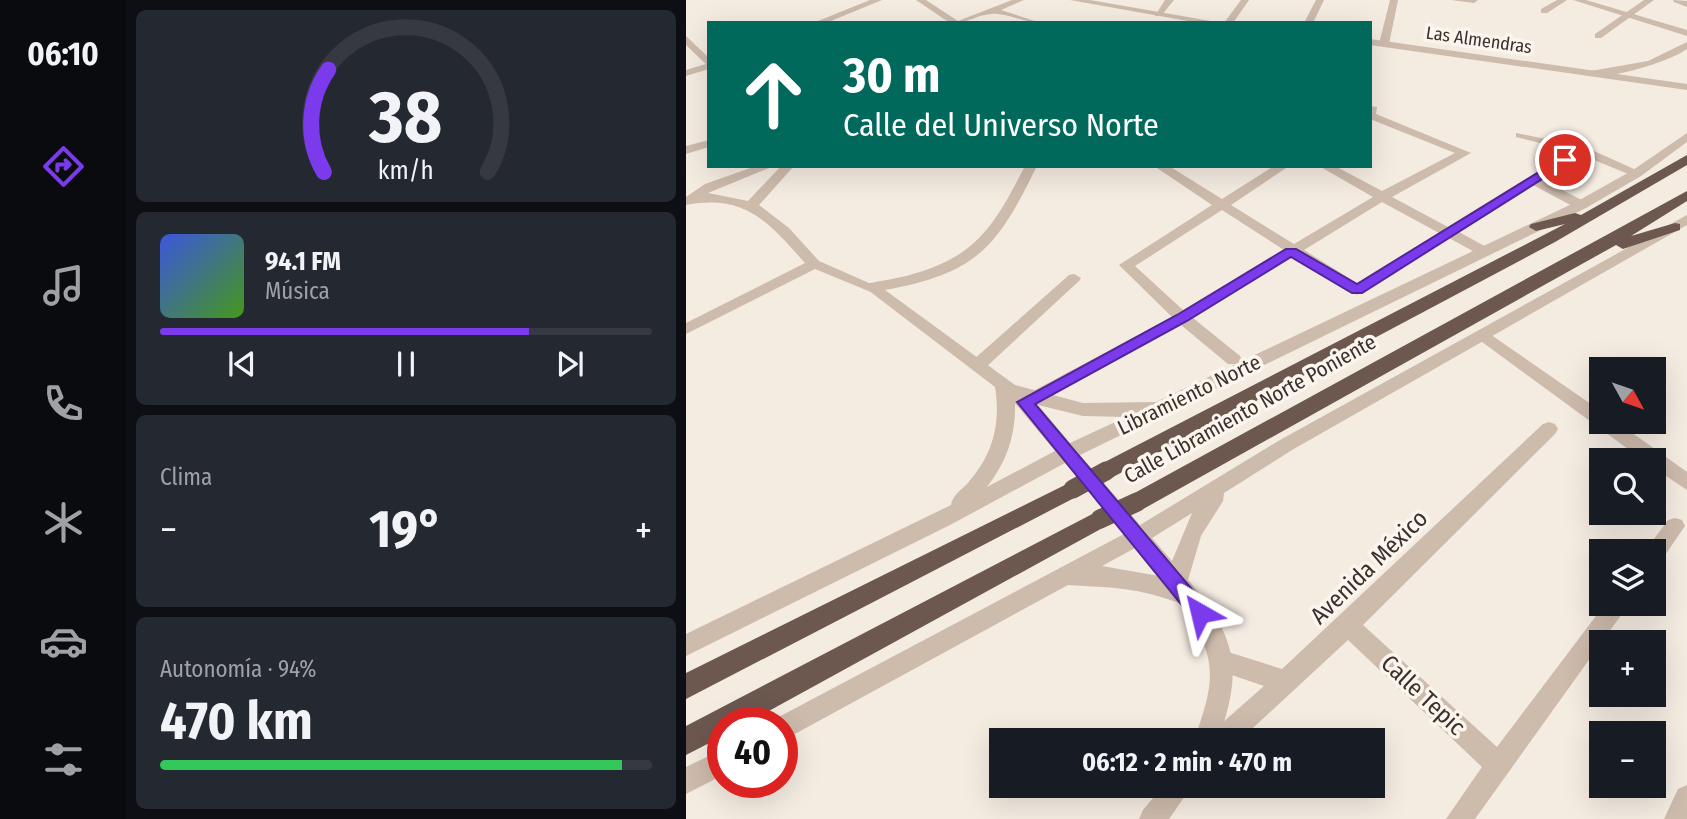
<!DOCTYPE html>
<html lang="es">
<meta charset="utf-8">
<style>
body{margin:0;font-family:"Fira Sans Condensed",sans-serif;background:#242831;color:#f1f3f6;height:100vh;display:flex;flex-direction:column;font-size:26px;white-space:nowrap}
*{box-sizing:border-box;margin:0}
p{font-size:23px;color:#9ea1a6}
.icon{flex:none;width:38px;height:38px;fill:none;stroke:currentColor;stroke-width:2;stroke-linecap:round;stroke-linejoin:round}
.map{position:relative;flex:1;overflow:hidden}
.drawer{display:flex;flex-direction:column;gap:10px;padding:10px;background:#0d0f14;width:560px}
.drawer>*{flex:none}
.top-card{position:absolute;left:21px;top:21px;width:665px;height:147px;border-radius:0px;box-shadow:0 7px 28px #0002;background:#00695c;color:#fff;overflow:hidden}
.needle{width:46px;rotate:130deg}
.fabs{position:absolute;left:903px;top:357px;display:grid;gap:14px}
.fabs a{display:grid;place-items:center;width:77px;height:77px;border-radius:0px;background:#171b24;box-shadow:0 7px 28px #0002;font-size:35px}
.speed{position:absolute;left:21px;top:707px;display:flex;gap:14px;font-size:35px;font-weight:700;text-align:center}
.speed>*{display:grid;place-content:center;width:91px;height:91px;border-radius:50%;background:#171b24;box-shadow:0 7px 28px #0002;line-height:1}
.speed .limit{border:10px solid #d22;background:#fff;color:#111}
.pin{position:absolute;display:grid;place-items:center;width:60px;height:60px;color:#fff;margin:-30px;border:4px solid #fff;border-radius:50%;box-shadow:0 2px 7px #0007}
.me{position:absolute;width:77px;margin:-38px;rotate:323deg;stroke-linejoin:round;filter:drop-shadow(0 0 5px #0008)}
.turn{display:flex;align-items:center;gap:24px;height:147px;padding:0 21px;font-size:32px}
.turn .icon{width:91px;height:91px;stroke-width:2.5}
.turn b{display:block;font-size:49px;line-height:60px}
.big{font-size:52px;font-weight:700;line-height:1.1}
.drawer .widget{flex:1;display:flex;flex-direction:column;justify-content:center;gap:10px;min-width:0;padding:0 24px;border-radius:10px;background:#242831}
.drawer .dial{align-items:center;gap:0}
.dial svg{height:182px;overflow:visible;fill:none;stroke:#363941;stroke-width:7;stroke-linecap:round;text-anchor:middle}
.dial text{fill:#f1f3f6;stroke:none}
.song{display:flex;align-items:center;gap:21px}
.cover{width:84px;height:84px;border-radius:10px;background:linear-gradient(135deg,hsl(230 70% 55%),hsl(100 70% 35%))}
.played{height:7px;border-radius:4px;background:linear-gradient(90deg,#7c3aed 75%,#363941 75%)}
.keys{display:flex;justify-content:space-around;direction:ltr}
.heat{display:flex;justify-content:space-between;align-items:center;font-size:38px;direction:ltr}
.charge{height:10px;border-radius:5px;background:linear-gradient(90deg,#34c759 94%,#363941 0)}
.trip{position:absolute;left:303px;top:728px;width:396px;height:70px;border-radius:0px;background:#171b24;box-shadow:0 7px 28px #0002;font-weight:700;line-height:70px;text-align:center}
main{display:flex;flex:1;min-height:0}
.tabs{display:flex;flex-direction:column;width:126px;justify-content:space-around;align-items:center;background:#090b0e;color:#9ea1a6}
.tabs .icon{width:49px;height:49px}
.tabs .on{color:#7c3aed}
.tabs b{font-size:32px;color:#f1f3f6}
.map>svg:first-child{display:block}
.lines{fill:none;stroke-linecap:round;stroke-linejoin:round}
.minor{fill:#cdbbac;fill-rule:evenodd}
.tertiary{fill:#cdbbac;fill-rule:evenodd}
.trunk{fill:#6c584f;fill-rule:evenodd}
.trunk-bridge{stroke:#6c584f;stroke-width:19}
.route{fill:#7c3aed;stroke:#51269a;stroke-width:2}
.labels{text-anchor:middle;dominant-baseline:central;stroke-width:7;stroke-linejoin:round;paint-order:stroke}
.far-street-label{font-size:18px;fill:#3b302b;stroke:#fbf5ee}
.street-label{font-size:21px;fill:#3b302b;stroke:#fbf5ee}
.near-street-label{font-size:24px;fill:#3b302b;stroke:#fbf5ee}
</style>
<main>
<nav class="tabs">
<b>06:10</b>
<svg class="icon on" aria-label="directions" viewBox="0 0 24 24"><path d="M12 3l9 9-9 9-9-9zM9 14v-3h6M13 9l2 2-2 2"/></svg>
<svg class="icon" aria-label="music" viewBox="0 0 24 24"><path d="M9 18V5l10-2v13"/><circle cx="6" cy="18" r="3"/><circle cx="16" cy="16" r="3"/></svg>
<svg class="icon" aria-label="phone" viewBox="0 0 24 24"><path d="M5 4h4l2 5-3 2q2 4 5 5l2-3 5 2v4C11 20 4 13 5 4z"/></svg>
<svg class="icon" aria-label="climate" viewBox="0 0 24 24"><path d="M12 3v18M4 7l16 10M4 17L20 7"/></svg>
<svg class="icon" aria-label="car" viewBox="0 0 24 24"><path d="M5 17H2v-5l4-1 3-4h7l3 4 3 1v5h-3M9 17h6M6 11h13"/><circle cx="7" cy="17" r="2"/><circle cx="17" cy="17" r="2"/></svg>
<svg class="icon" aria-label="filters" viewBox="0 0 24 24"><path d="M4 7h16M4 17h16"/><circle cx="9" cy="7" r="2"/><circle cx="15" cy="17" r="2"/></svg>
</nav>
<section class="drawer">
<div class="widget dial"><svg viewBox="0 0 100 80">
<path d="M14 69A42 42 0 1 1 86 69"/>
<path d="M14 69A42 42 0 0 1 16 24" stroke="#7c3aed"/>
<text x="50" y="56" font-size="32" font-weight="700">38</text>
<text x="50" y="72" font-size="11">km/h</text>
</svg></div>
<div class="widget">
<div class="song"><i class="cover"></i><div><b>94.1 FM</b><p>Música</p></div></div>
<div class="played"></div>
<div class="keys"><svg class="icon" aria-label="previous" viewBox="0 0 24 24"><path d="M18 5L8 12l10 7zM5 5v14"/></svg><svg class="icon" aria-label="pause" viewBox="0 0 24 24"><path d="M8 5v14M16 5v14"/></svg><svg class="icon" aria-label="next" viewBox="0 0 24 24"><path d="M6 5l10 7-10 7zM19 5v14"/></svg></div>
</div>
<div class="widget"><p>Clima</p>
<div class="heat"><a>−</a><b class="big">19°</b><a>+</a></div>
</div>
<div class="widget"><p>Autonomía · 94%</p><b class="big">470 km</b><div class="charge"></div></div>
</section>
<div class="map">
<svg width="1001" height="819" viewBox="0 0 1001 819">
<rect width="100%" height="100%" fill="#f4ebe1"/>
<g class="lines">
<path class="minor" d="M326,0H338L315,10L355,23C339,23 318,12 305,14C291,15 281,23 267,23Z
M479,0H488L475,16H469Z
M555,0H563L547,23H538Z
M704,0H712L703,44L698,47L693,44Z
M765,0H792L788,3Z
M871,0H881L861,13H855V9Z
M958,0H968L915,38H909V34Z
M987,0L1001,1V7L988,2Z
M0,36L23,58V67L0,45Z
M1001,42V49C983,62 911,85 893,73L962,61Z
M684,106L691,107L690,114L785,153L706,197L762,227L885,151L830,137V133L899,147L957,173L947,176L896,155L856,180L900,202V208H890L847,185L773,232L804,249V255H794L763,238L671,295L608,256L507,318L554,356L556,360L554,364H542L495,325L344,407H332L329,403L332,399L486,317L433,265L526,205L468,166H483L536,199L588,166H603L545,205L608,244L687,197L633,166H649L696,191L769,153L684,119ZM696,202L753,233L671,283L618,250ZM536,210L598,250L497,310L449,266Z
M23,140V147L0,154V146Z
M70,166H88L22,193L62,201L95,166H108L73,205L103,228L133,261L192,287L185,292L180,290L129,269L0,334V323L119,263C82,222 60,194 0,205V197L19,184Z
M388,274L395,278L393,281L299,368H287L285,364L287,360L383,275Z
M798,330L915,411V422H931L1001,472V490L968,468V460H957L792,339L790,335L792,331Z
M863,422L869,424L872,429L869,434L677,625L811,747L919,604H943L789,819H760L796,767L662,640L554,740H524L527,731L578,686L531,670L528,662L531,654L539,651L596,669L857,424Z
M989,518L996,520L999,526L975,561L968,564V551H959L982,520Z
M1001,785V819H978L992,789Z"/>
<path class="tertiary" d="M184,0H196L140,23H127Z
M230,0H240L275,23H264Z
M384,0H404L536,23H513Z
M630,0H638L627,23H618Z
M887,0H900L1001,30V36Z
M684,39L1001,84V90L684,45Z
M23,63V69L0,76V70Z
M1001,133V142L955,176L900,208L394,455L454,525L594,440L1001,215V225L606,450L538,493L537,501L515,536L502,580C552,638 557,670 532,740H508C530,679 532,659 496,604C450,587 429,588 382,585L96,741V723H86L87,720L438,534L379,463L264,525L0,656V634L265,505C266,496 274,491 281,484C307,455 315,424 309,387L178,287L180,284C195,280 212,279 227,274C292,256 310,222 339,166H351C311,247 292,273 199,290L329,385L397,403L470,402L890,202L947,170ZM329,403L369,451L301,487C321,462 330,434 329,403ZM352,405L397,416L440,417L384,443ZM506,513L486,561L466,538ZM449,548L473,576L416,566Z
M37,749V775L0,794V767Z
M477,786H506L483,819H453L457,810Z"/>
<path class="trunk" d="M1001,155V165L869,242L427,477H413L410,471L413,465L879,224L850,231L843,227L845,224L889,213L895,215Z
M1001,191V201L945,236L989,223L994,224V230L937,249L930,245L459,508L451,511L443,508L440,502L443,496Z
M387,481L394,483L398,489L394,495L0,699V673Z
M414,510L422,513L425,519L422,525L61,723H37V736L0,755V726Z"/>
<path class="trunk-bridge" d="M387,489L420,471
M414,519L451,502"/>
</g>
<path class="route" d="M879,156L884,160L883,162L676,293H666L605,257L501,321L349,404L521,607L524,613L521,619L514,622L507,619L331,402L491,315L600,249H610L671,284Z"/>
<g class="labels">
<g class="far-street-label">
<text transform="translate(793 40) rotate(8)">Las Almendras</text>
</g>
<g class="street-label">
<text transform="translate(503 395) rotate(-26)">Libramiento Norte</text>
<text transform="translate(564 409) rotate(-29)">Calle Libramiento Norte Poniente</text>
</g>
<g class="near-street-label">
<text transform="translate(683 567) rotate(-44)">Avenida México</text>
<text transform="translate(737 695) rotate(43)">Calle Tepic</text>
</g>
</g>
</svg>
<div class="fabs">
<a><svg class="needle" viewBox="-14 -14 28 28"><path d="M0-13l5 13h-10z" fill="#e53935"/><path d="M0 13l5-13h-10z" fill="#9ea1a6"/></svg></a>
<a><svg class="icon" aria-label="search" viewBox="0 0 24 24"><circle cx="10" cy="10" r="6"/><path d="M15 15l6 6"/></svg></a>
<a><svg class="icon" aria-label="layers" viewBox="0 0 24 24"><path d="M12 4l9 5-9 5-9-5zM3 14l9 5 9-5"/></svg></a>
<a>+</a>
<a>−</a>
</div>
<div class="speed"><div class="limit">40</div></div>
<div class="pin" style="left:879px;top:160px;background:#d93025"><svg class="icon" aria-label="arrive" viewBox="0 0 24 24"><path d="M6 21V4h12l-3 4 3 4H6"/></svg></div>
<svg class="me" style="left:514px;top:613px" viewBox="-20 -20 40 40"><path d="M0-17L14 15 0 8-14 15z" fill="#7c3aed" stroke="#fff" stroke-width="4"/></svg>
<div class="trip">06:12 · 2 min · 470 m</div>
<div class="top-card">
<div class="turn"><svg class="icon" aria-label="ahead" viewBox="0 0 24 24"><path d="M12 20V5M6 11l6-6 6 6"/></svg><div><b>30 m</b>Calle del Universo Norte</div></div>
</div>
</div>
</main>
